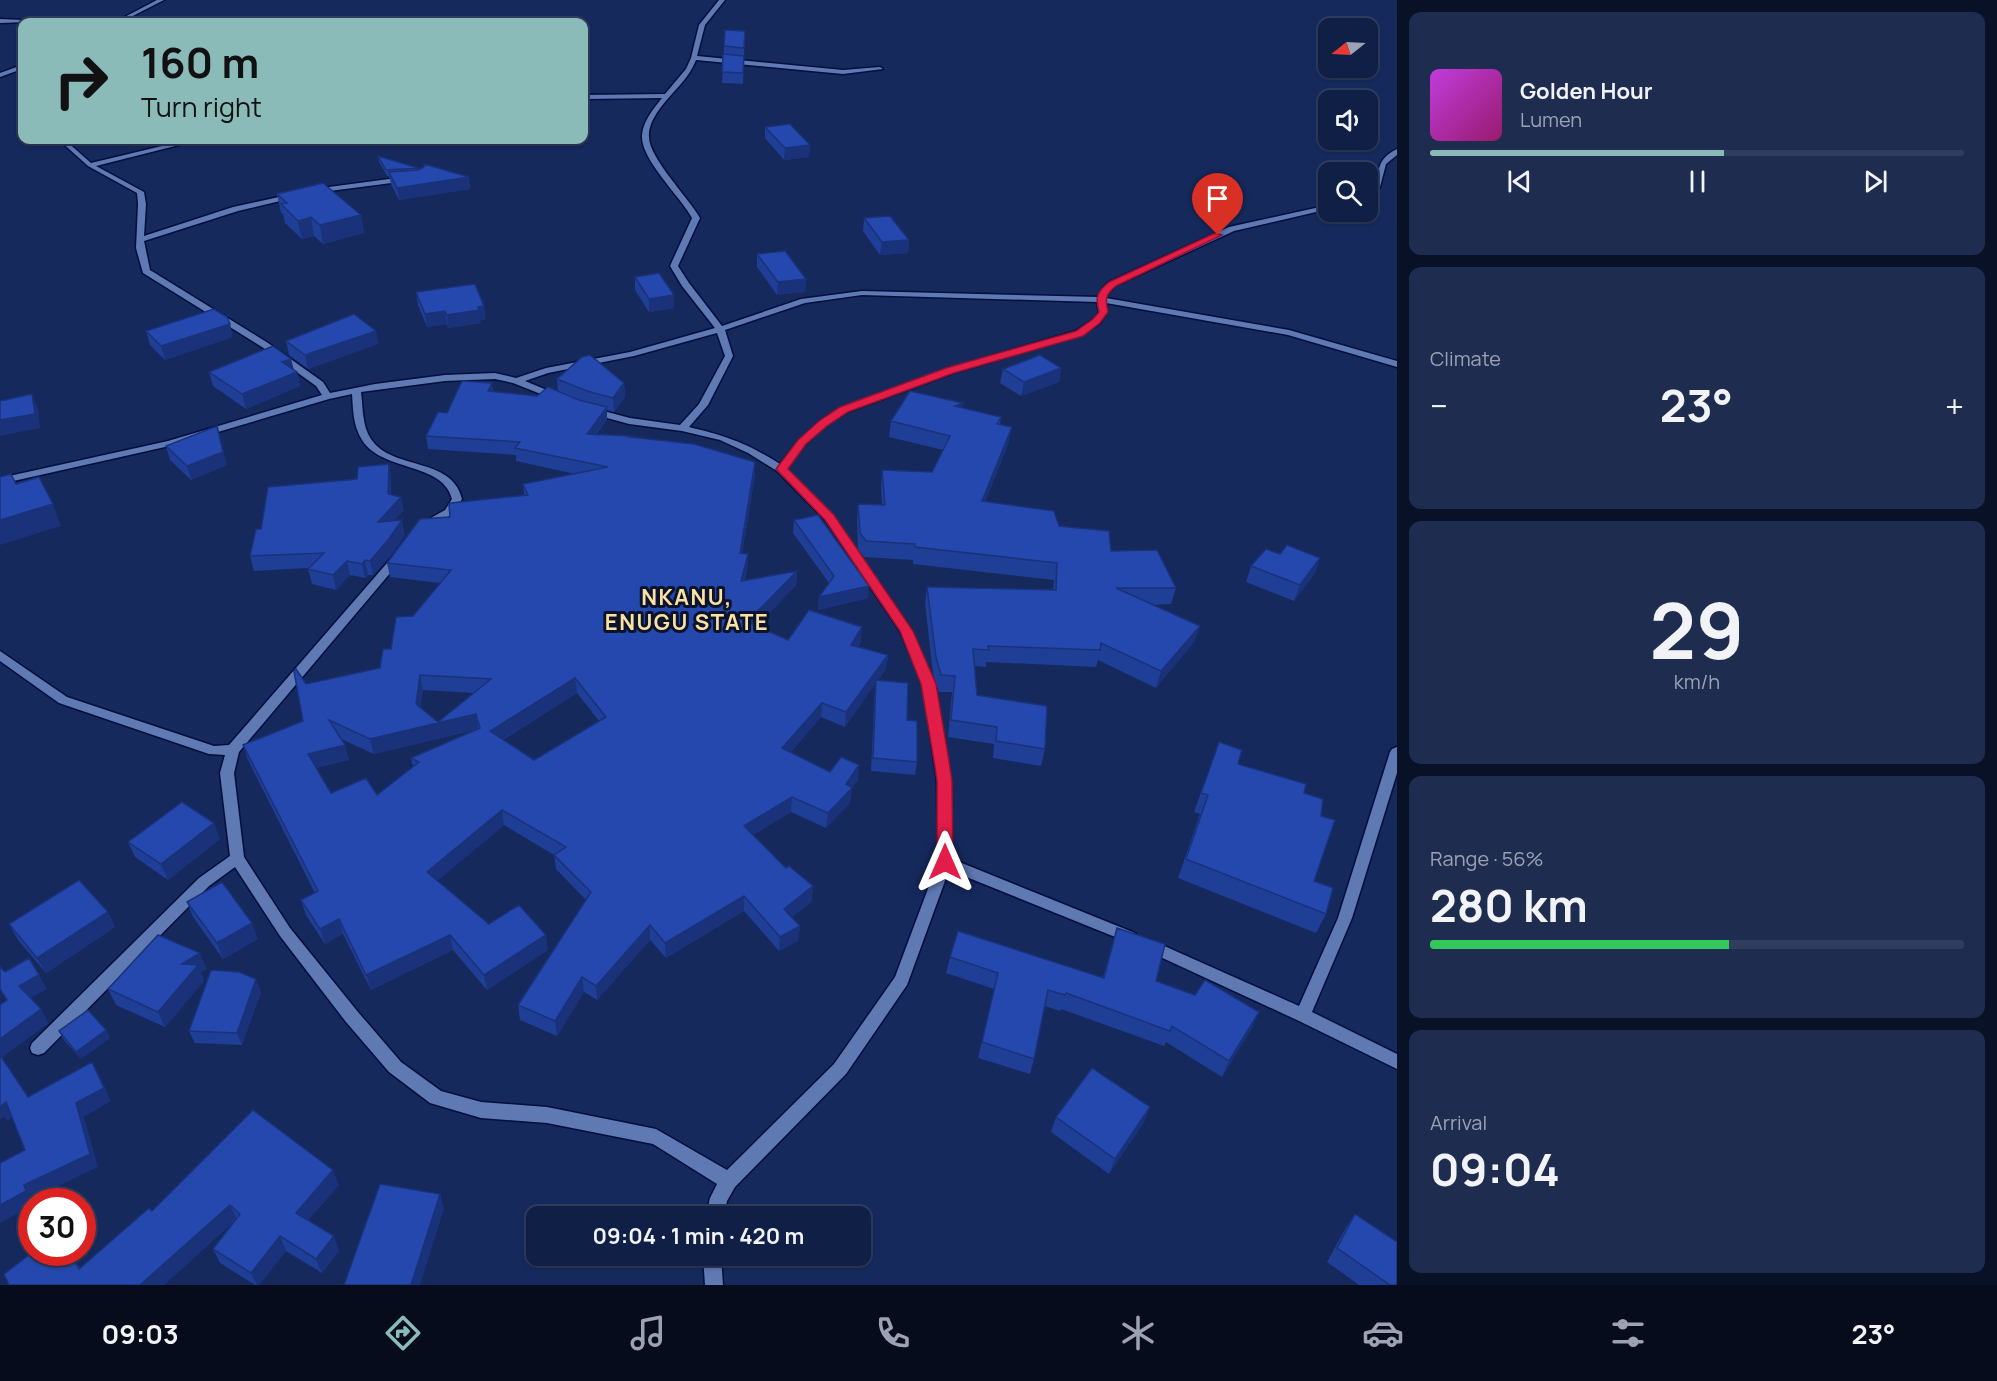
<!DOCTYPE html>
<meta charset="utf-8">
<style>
body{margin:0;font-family:Manrope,sans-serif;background:#1e2c50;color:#f1f3f6;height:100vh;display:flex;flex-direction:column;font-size:22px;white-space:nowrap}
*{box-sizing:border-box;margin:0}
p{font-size:20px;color:#9ca2b3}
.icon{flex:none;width:33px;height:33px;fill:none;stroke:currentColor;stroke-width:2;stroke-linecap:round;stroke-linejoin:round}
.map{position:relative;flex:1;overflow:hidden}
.details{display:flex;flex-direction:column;gap:12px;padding:12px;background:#091126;width:600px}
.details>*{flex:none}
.banner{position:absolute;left:18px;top:18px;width:570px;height:126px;border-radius:12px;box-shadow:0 2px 4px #0004,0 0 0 2px #303d5e;background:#8bbbb9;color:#111;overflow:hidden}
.needle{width:39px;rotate:252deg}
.buttons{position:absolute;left:1318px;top:18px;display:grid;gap:12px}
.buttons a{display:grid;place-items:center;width:60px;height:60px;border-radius:12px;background:#101f45;box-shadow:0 2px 4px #0004,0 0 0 2px #303d5e;font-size:30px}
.speed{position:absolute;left:18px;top:1188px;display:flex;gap:12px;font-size:30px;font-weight:700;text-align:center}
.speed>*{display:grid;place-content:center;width:78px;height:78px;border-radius:50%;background:#101f45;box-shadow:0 2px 4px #0004,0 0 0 2px #303d5e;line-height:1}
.speed .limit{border:9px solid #d22;background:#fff;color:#111}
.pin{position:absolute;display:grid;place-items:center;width:51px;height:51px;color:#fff;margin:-62px -26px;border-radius:50% 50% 50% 0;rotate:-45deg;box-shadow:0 0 6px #0007}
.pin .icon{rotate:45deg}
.me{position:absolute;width:66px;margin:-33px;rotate:0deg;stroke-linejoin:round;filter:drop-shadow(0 0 4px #0008)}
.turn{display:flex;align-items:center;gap:21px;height:126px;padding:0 24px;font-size:27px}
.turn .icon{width:78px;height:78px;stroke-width:2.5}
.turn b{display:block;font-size:42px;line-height:51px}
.big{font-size:45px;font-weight:700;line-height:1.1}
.details .card{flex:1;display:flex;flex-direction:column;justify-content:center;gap:9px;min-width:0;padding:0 21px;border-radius:12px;background:#1e2c50}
.details .dial{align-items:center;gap:0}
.dial b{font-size:78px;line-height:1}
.song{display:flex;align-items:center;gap:18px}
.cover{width:72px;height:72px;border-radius:9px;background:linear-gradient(135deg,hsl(290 70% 55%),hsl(320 70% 35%))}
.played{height:6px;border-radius:3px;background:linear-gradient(90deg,#8bbbb9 55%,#303d5e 55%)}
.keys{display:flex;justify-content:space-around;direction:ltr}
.heat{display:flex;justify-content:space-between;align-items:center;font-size:33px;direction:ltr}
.charge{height:9px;border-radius:4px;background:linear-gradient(90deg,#34c759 56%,#303d5e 0)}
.trip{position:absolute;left:526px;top:1206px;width:345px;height:60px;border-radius:12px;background:#101f45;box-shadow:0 2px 4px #0004,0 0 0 2px #303d5e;font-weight:700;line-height:60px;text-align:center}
.tabs{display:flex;height:96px;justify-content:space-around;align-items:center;background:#060c1c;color:#9ca2b3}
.tabs .icon{width:42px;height:42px}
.tabs .on{color:#8bbbb9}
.tabs b{font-size:27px;color:#f1f3f6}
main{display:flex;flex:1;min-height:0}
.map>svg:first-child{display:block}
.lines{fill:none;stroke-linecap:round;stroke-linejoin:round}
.minor-casing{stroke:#030e3f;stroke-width:3}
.minor{fill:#5f79b3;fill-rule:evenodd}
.wall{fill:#1f3e95;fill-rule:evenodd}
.shaded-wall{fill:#193279}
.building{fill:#2448ad;stroke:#193279;stroke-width:1.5;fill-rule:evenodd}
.route{fill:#e11d48;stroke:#92132f;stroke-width:1.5}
.labels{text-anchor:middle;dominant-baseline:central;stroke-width:6;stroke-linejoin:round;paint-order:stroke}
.district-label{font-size:22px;font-weight:bold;letter-spacing:1.5px;fill:#fce1a7;stroke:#0b142a}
</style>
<main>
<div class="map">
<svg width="1397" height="1285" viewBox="0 0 1397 1285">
<rect width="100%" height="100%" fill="#15295c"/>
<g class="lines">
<g class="minor-casing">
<path id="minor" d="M157,0H164L121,22H115Z
M719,0H725L705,25L697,56L843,70L880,67L883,69L843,74L696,60C689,79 672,92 661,107C655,115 648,126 649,137C649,158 688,197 700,218L678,266L689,283L722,326L801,299L862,291L1098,297L1103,288L1109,282L1229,227L1329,205V209L1234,231L1115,286L1109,292L1106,298L1289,330L1397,361V367L1288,335L1106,303L1107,312L1100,323L1082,335L953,373L847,412L826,425L805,444L786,469L833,516L912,631L935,684L951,781L952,859L1135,933L1138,937L1135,941L1130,943L1125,941L949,870L907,985L846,1074L735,1187L727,1201L724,1216H706L710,1198L717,1184L653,1144L547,1123L481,1118L430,1103L389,1072L346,1022L280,936L235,867L209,886L44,1053L38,1055L32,1053L30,1048L32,1043L199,878L230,856L220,773L225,755L209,754L59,703L0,661V651L67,697L214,746L229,745L394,555H402L404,557L402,559L239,752L234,773L244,857L290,928L358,1012L401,1062L441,1091L481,1102L547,1107L656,1129L727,1170L834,1064L895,977L938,862L937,781L923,684L900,631L825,520L777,471L748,453L720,440L682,431L629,424L589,413L587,411L592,408L630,418L680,425L699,404L725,356L717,333L634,356L548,373L525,381L559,395V399L556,400L513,383L495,379L445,381L361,392C363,407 362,426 371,439C392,471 452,456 462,499L453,514L424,529L419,526L420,524L445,510L452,499C443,462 382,472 362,440C353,426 353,409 352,394L329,399L174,445L0,484V478L168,441L322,395L316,386L262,347L143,273L136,248L138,204L137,193L88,166L59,140H65L91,163L187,140H196L195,141L96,166L144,192L146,204L144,236L233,207L297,193V197L238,211L144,241L150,270L268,343L323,382L330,393L375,384L445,375L495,373L516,378L546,368L630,352L715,328L682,286L670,266L692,218C680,196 640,159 642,135C643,121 654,108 662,98L584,99V95L665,94L686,69L691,58L699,25ZM862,295L1097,302L1099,312L1094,319L1076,331L947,369L841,408L820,421L799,440L780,464C747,443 726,436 689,427L708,405L733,356L725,330L805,303Z
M0,19L24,20L27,22L0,23Z
M22,65V69L0,77V73Z
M1397,149V155L1386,164L1380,187L1368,199C1368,192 1370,191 1373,185C1381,168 1377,159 1397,149Z
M404,177H407V181L314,193L310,191L314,189Z
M1397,747V773L1352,918L1312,1012L1397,1054V1069L1297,1020L1143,949L1140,945L1143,941L1148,939L1153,941L1299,1006L1338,918L1390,752L1392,749Z
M703,1256H721L723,1285H705Z"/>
</g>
<use href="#minor" class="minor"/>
</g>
<path class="wall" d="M725,30L745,31L743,84L722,83Z
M765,127L810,145L809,157L784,160L765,138Z
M378,156L418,168L419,170L469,177L470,189L399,200L391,184L389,176H387L379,162Z
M277,194L361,215L364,233L323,244L314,236L302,239L285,223L283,214L281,213Z
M864,218L909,240L908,253L880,255L863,231Z
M757,254L806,279L805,292L777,295L757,267Z
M635,277L674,308L649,312L635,290Z
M416,292L486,319L480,320L481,323L448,328L447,324L427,327L418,305Z
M146,331L233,337L165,360L150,345Z
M376,331L378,344L308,369L289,355L286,341Z
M291,359L294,370L297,372L300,386L246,409L213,386L209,372Z
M1061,368L1059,382L1021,396L1000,383L1003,369Z
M557,379L624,383L625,397L614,412L607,410V420L597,434L632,437L755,475L742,554H748L747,568L745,581L797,571L796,585L757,626L788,640L861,642L858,647L888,655L886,669L878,680L907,720L917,762L915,775L871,771L875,684L845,727L821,717L790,753L830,772L858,780L852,788L850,803L826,828L791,812L753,835L812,901L792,917L800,926L798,941L779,951L744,911L666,958L650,940L597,1000L584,992L557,1036L520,1020L518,1005L586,900L556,869L554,855L504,825L437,881L489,924L548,950L487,990L453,950L371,990L343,934L325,944L306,915L301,900L315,893L248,760L243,745L303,721L306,684L380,668L391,649L413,616L440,583L390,577L387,563L450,517L524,495L523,484L575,474L516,461V455L428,449L426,436L447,413L492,383L493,392L537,396L558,391ZM423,690L474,693L438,722L420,708ZM577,693L599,721L534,760L503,740ZM475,730L411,758L413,767L377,795L331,793L316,768L349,760L341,739L374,754Z
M963,408L1001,417L1000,425L1009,442L985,502L1059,526L1111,551L1176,588L1171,604L1152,605L1200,626L1194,642L1156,688L1098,660L1096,667L986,662V667L974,666L977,695L1045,749L1041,766L993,758L994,744L948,737L952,692H939L933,674L925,603L927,587L1053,590L1054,580L913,564V560L864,557L858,549L857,520L858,504L882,505L881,486L882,470L932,472L943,450L889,437L891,421Z
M166,446L227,465L191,480L170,460Z
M389,464L391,478V494L404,510L394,521L405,535L391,555L373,575H368L365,578L350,575L336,590L312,584L308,569L309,568L254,571L250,556L261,529L357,479Z
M794,520L868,598L818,610L819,597L829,583L793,533Z
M1280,554L1320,558L1315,573L1294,601L1246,582L1251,566Z
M1219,742L1238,764L1304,793L1314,881L1326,914L1316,933L1178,878L1200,814L1194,812Z
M220,839L168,880L135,857L128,842Z
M187,902L258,939L225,958V957L223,959L193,917Z
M108,912L115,927L46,973L18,940L9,924Z
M1117,928L1156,981L1252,1028L1222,1077L1166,1042L1164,1046L1061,1009L1060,1011L1045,1006L1034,1059L1030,1074L978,1058L994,989L946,973L950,957L1103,977Z
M207,969L201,972L204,981L165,1027L116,1005L108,989Z
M261,992L242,1045L195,1043L189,1031Z
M106,1030L110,1038L81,1059L63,1039L59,1031Z
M1150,1107L1144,1122L1109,1174L1051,1132L1056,1117Z
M339,1185L308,1220L334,1236L339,1251L322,1273L286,1251L259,1285H255L220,1263L213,1249L232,1223L164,1285H9L33,1252H70L80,1268L152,1211Z
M1355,1214L1397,1285H1359L1327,1262L1345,1229Z"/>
<path class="shaded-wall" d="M810,145L809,157L784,160L785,148Z
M469,177L470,189L399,200L397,188Z
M361,215L364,233L323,244L320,225Z
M311,217L314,236L302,239L298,221Z
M909,240L908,253L880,255L882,242Z
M806,279L805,292L777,295L778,282Z
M674,295V308L649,312V299Z
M484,306L486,319L480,320L481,323L448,328L447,315Z
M445,311L447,324L427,327L425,314Z
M230,324L233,337L165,360L161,346Z
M376,331L378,344L308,369L305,355Z
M291,359L294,373L297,372L300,386L246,409L242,394L282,362Z
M1061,368L1059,382L1021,396L1024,382Z
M492,383L493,396L488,391Z
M624,383L625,397L614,412L613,398Z
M32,394L38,409L40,428L0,436V420Z
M963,403L961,418L955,406Z
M607,407V420L588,447L587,434Z
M1012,427L1009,442L979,517L982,501Z
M221,440L227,465L191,480L187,466Z
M755,462V475L740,568V553Z
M389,464L391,478L390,508L388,494Z
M401,497L404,510L380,536L378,522Z
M53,504L61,526L0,545V520Z
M402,520L405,535L391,555L373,575L370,561Z
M748,554L747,568L741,596V581Z
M1320,558L1315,573L1294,601L1300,585Z
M365,560L368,575L365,578L362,564Z
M347,561L350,575L336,590L333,575Z
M797,571L796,585L747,636V622Z
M869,586L868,598L818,610L819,597Z
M1200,626L1194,642L1156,688L1161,671Z
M862,627L861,642L850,660L851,645Z
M888,655L886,669L845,727L846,712Z
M420,675L423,690L418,719L416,704Z
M575,678L577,693L492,746L490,731Z
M822,703L821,717L781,763L782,748Z
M476,714L478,729L374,754L370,739Z
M345,745L349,760L312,769L308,754Z
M859,765L858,780L852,788L850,803L826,828L828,813Z
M792,797L791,812L743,841L744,826Z
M502,810L504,825L430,887L427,872Z
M214,823L220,839L168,880L161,864Z
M813,886L812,901L783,924L784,909Z
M744,896V911L666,958L665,943Z
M108,912L115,927L46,973L37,958Z
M339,919L343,934L325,944L320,929Z
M252,923L258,939L225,958V957L223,959L217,943L220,940Z
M650,925V940L597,1000L596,986Z
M800,926L798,941L779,951L780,937Z
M450,935L453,950L371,990L366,975Z
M546,935L548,950L487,990L484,975Z
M200,953L207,969L201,972L204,981L165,1027L158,1012L182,964Z
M39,975L47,989L27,1000L19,986Z
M582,977L584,992L557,1036L555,1021Z
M256,979L261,992L242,1045L237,1033Z
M41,1009L49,1023L1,1058L0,1056V1039Z
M1259,1012L1252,1028L1222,1077L1229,1061Z
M106,1030L110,1038L81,1059L76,1052Z
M92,1062L100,1076L111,1101L84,1117L98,1167L33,1198L35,1202H32V1206L0,1223V1205L24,1185L76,1103Z
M6,1102L15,1116L7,1121L0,1111V1107Z
M1150,1107L1144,1122L1109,1174L1115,1159Z
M0,1111L4,1117L0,1120Z
M333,1170L339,1185L302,1227L296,1213Z
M440,1194L444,1209L420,1285H411Z
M230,1205L237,1219L164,1285H140Z
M280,1236L286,1251L259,1285H257L251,1273Z
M334,1236L339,1251L322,1273L316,1259Z"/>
<path class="building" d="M725,30L745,31L744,48L724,46Z
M723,54L744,56L743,73L722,72Z
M790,124L810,145L785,148L765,127Z
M378,156L418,168L386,170Z
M424,164L469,177L397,188L389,172L418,170L424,167Z
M323,183L361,215L320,225L311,217L298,221L281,204L287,203L277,194Z
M890,216L909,240L882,242L864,218Z
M785,251L806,279L778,282L757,254Z
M659,273L674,295L649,299L635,277Z
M475,284L484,306L478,307L479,310L447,315L445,311L425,314L416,292Z
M214,309L227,317L230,324L161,346L146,331Z
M354,314L376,331L305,355L286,341Z
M273,346L291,359L282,362L297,372L242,394L209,372Z
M590,355L624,383L613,398L587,391L557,379L582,357Z
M1040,355L1061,368L1024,382L1003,369Z
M462,381L492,383L488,391L537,396L548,387L579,400L607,407L587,434L632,436L630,437L694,444L755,462L740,553L748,554L741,581L797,571L747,622L788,640L809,610L862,627L851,645L888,655L846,712L822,703L782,748L830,772L841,757L859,765L846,784L852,788L828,813L792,797L744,826L786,868L789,866L813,886L784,909L800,926L780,937L744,896L665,943L650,925L596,986L582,977L555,1021L518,1005L591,892L554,855L566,847L502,810L427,872L489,924L519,905L546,935L484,975L450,935L366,975L339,919L320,929L301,900L318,891L243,745L303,721L294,671L296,669L306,684L380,668L383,649H391L396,617L413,616L451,570L387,563L420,519L450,517L449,504L451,503L528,495L523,484L608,467L515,448L520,442L426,436L438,412L447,413ZM420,675L491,679L438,722L416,704ZM575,678L606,717L534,760L490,731ZM476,714L480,728L411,758L419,762L377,795L366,778L331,793L308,754L345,745L329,720L370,739Z
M910,391L963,403L955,406L1001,417L997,424L1012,427L982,501L1054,511L1059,526L1109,531L1111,551L1157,550L1176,588H1116L1200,626L1161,671L1101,643L1100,650L988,646L989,650L973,649L977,695L1047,706L1045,749L996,741L997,727L951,720L955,676L941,675L936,657L927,587L1056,590L1057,563L915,547V544L866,541L860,533L858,504L885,505L882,470L932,472L950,436L891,421Z
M32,394L35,414L0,420V401Z
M217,426L223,452L187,466L166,446Z
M389,464L388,494L401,497L378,522L402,520L388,540L370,561L365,560L362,564L347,561L333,575L308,569L324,553L250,556L256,529H261L268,487L357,479L358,467Z
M11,474L16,484L39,477L53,504L0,520V477Z
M818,515L869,586L819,597L834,576L794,520Z
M1287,545L1320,558L1300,585L1251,566L1266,549L1280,554Z
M876,680L908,683L907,720L917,721V762L873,758Z
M1219,742L1242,750L1238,764L1306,784L1304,793L1323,799L1321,816L1335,820L1314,881L1333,888L1326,914L1186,859L1208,795L1201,793Z
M182,802L214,823L161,864L128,842Z
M79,880L108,912L37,958L9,924Z
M222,882L252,923L219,942L220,940L217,943L187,902Z
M1117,928L1165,944L1156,981L1195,995L1205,980L1259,1012L1229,1061L1172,1026L1170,1031L1066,993L1065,995L1048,990L1034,1059L982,1042L998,973L950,957L958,931L1104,978Z
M158,935L200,953L182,964L198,965L158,1012L108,989Z
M29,958L39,975L19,986L41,1009L0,1039V1005L7,1000L0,989V967L5,972Z
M211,970L239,972L256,979L237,1033L189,1031Z
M88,1010L106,1030L76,1052L59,1031Z
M0,1055L28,1097L92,1062L104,1088L76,1103L90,1154L24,1185L26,1191L0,1205V1163L25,1150L6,1102L0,1107Z
M1092,1068L1150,1107L1115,1159L1056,1117Z
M253,1110L333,1170L296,1213L334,1236L316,1259L280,1236L251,1273L213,1249L240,1214L230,1205L140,1285H9L4,1274L33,1252H69L79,1269L149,1208L152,1211Z
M380,1184L440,1194L411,1285H344Z
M1355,1214L1397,1242V1285H1390L1337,1248Z"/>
<path class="route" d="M1215,233L1222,235L1116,286C1105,295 1105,299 1108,312L1100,323L1083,336L954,373L848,412L827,426L806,444L788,469L834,515L913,631L936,684L949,761L952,781L953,862L950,867L945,869L939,867L937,862V781L934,761L921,684L900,631L825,520L776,469L798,440L819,421L840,407L946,368L1076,331L1093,319L1099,312C1095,297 1097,292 1109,282Z"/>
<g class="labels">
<g class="district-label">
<text x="687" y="597">NKANU,<tspan x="687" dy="25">ENUGU STATE</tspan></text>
</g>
</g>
</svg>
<div class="buttons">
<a><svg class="needle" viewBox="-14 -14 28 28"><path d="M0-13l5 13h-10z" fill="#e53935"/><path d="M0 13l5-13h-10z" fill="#9ca2b3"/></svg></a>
<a><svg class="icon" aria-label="sound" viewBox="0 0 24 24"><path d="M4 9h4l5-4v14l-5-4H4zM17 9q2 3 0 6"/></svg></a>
<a><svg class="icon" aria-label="search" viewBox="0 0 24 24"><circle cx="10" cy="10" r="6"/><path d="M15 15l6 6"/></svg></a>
</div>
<div class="speed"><div class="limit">30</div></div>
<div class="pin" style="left:1218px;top:235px;background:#d93025"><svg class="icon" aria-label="arrive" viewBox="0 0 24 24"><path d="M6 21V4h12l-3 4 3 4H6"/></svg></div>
<svg class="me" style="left:945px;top:862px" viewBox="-20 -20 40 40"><path d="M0-17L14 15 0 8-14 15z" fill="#e11d48" stroke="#fff" stroke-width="4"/></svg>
<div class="trip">09:04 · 1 min · 420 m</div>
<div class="banner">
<div class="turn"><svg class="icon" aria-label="right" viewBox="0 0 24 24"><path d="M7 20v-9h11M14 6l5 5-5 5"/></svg><div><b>160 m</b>Turn right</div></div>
</div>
</div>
<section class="details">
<div class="card">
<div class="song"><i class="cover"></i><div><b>Golden Hour</b><p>Lumen</p></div></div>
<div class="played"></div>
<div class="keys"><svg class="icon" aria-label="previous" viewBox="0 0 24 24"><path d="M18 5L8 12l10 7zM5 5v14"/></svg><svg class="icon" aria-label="pause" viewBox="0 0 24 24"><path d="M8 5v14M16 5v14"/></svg><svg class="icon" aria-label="next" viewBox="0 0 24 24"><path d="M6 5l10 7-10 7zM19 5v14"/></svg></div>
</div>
<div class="card"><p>Climate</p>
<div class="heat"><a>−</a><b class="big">23°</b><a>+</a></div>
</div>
<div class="card dial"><b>29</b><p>km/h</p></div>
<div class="card"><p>Range · 56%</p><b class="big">280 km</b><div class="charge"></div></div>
<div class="card"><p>Arrival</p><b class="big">09:04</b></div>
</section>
</main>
<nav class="tabs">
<b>09:03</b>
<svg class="icon on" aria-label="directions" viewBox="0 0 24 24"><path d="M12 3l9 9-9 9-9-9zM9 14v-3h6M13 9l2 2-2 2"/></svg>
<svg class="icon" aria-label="music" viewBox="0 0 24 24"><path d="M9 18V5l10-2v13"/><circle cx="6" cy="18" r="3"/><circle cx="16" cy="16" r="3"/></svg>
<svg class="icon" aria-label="phone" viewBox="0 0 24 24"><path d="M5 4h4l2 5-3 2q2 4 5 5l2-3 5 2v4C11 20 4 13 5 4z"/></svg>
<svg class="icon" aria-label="climate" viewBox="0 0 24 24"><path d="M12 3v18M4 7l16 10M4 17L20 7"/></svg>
<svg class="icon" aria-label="car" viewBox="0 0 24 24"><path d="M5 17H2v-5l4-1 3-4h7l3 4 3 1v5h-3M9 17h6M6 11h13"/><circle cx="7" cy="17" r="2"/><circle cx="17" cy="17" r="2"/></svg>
<svg class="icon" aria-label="filters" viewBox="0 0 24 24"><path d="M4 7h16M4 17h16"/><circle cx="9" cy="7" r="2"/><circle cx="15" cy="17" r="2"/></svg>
<b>23°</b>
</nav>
